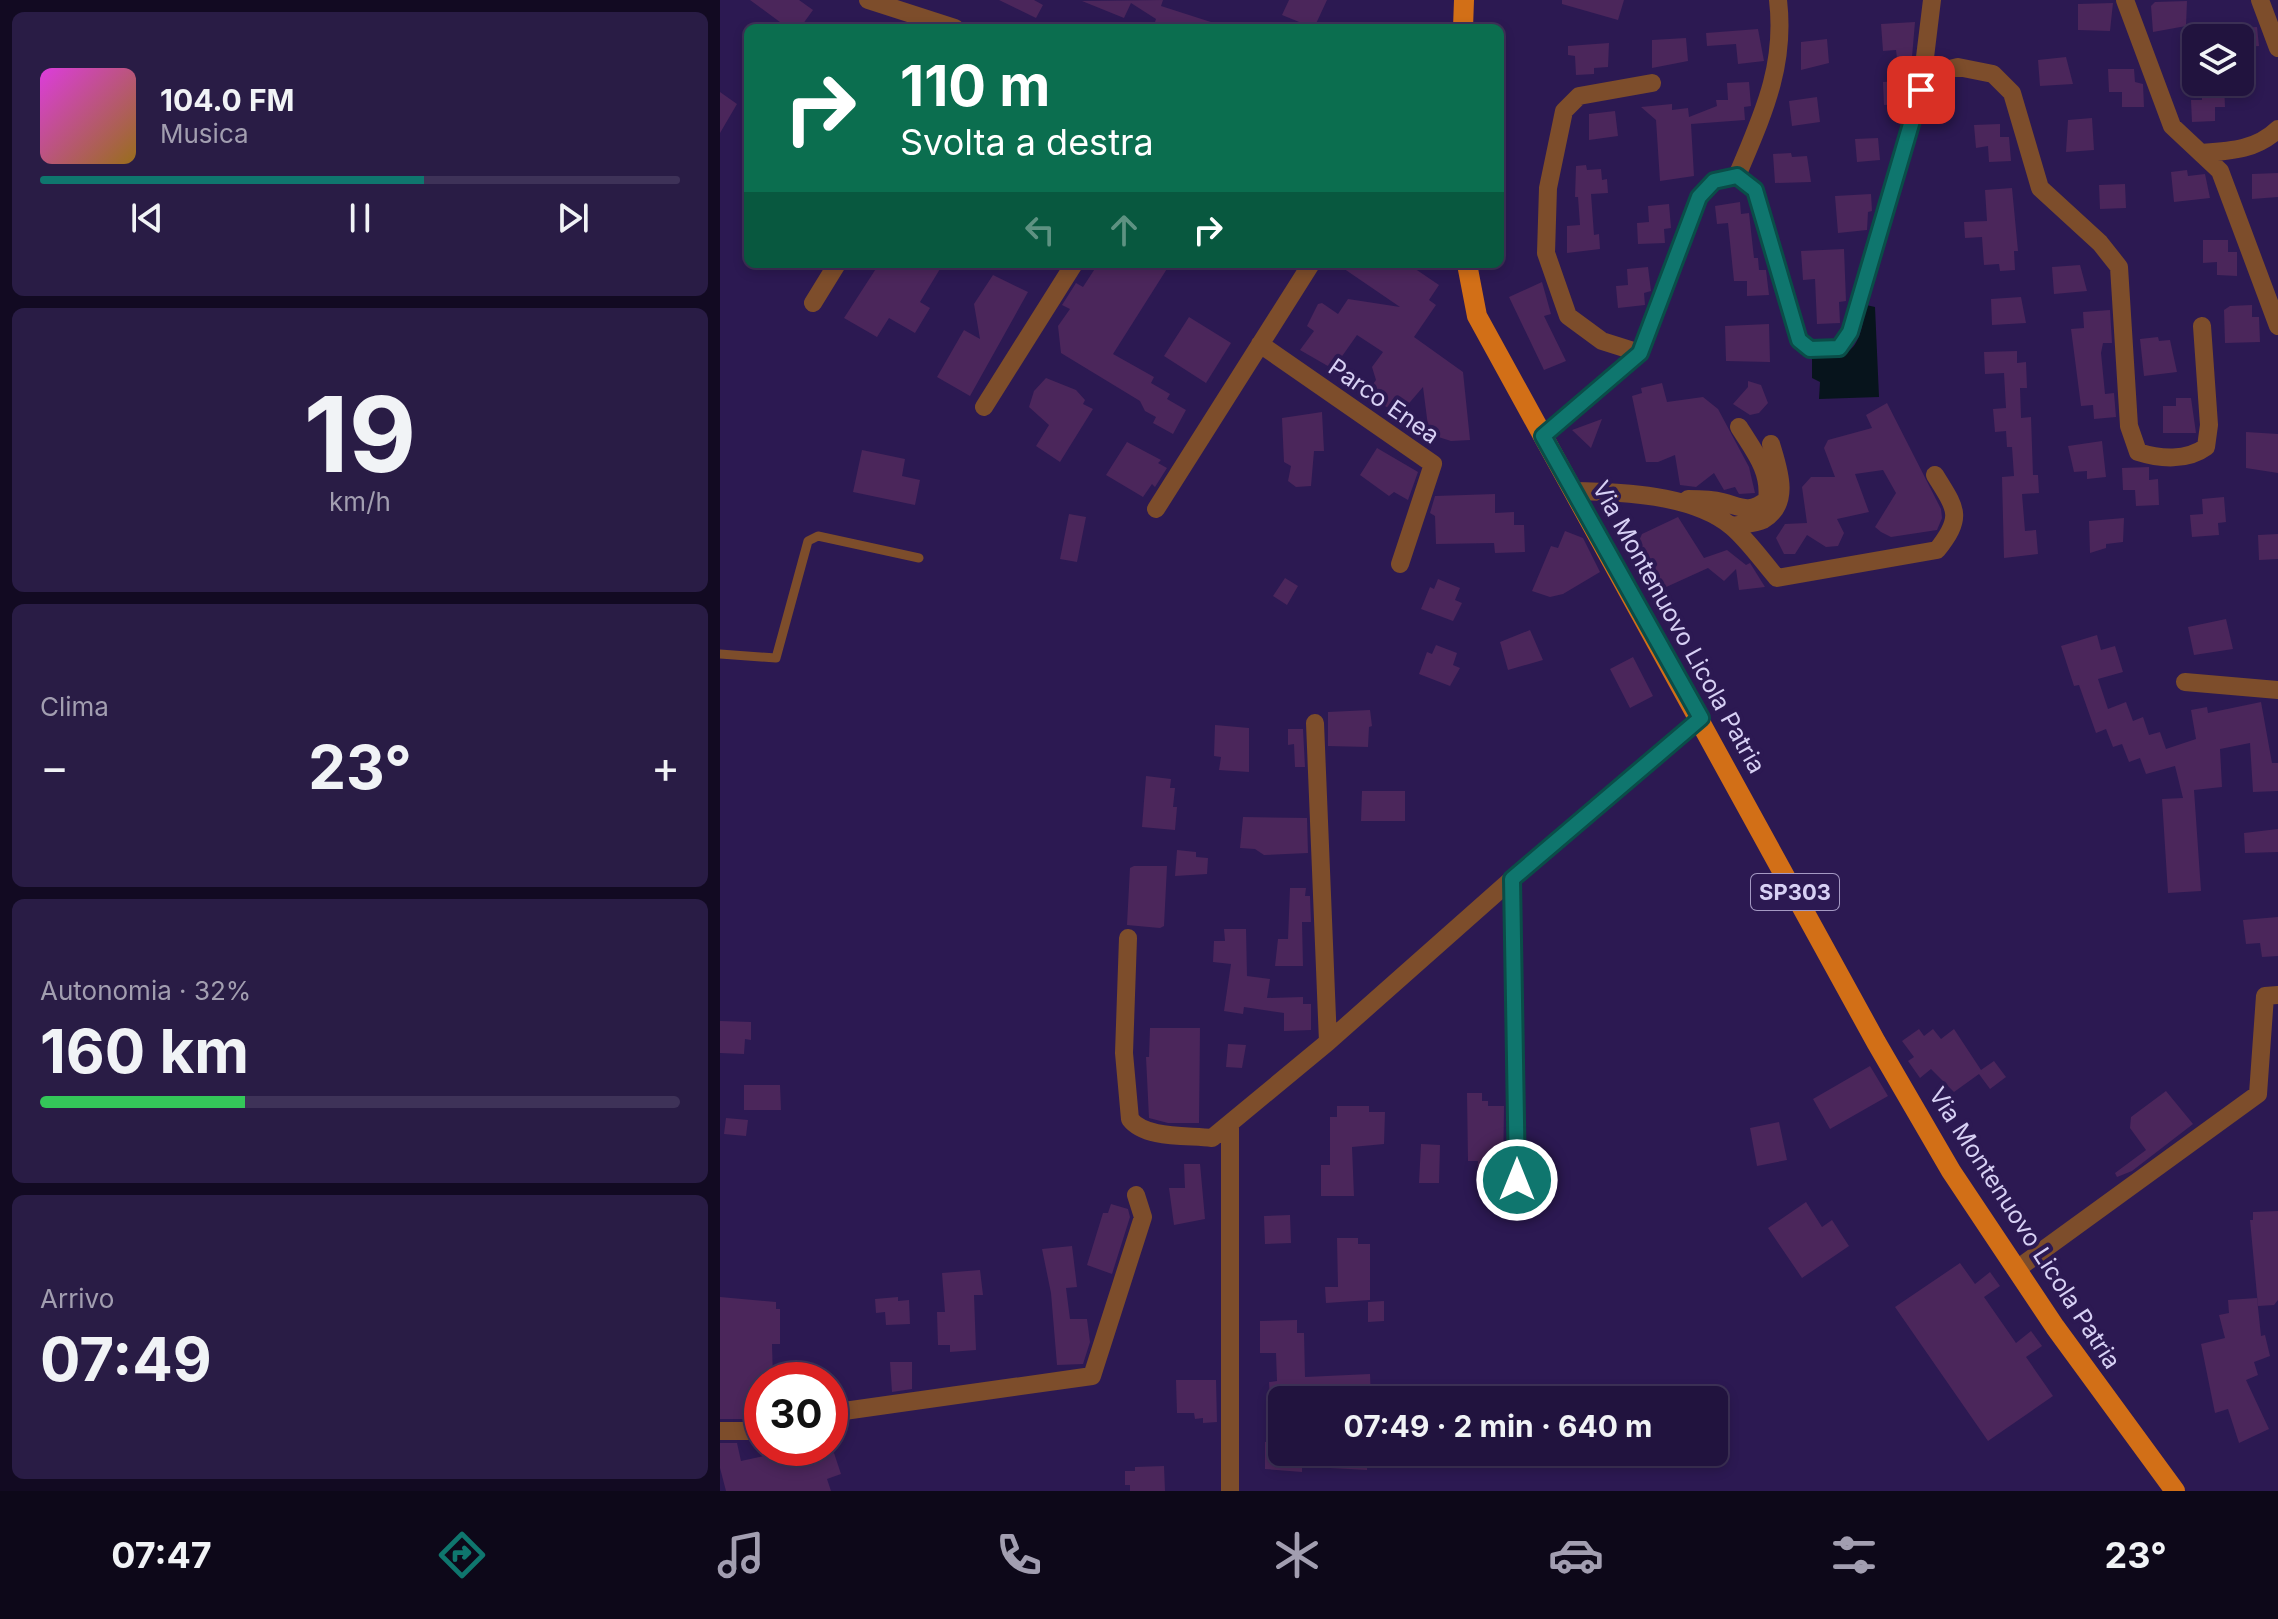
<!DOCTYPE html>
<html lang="it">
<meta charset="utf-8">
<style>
body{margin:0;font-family:Inter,sans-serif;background:#291c45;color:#f1f3f6;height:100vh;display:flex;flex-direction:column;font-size:30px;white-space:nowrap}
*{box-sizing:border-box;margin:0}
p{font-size:26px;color:#a29eb0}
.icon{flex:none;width:44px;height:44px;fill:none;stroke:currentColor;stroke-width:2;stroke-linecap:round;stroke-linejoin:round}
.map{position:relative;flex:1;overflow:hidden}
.details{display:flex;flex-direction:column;gap:12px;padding:12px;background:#120a22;width:720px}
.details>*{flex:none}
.guide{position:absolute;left:24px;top:24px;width:760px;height:244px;border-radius:12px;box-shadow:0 4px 12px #0003,0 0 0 2px #3e3258;background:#0b6e4f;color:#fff;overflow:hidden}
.controls{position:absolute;left:1462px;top:24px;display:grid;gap:16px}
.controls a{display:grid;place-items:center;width:72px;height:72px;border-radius:12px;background:#21133e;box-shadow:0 4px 12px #0003,0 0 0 2px #3e3258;font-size:40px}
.speed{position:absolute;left:24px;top:1362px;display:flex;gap:16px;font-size:40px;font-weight:700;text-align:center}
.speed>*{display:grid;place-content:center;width:104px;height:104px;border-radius:50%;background:#21133e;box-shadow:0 4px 12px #0003,0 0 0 2px #3e3258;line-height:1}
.speed .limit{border:12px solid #d22;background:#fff;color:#111}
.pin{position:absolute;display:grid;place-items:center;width:68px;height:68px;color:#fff;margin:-34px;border-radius:16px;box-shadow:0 4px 12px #0006}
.me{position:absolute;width:88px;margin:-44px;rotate:0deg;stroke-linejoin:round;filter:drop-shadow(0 0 6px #0008)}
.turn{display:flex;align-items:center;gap:28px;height:168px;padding:0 24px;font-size:36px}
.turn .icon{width:104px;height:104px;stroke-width:2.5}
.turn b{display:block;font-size:56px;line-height:68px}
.lanes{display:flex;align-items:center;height:76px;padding:0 24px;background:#0003;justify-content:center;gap:40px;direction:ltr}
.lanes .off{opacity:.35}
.big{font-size:60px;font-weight:700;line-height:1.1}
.details .tile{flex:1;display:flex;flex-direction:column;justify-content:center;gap:12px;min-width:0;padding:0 28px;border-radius:12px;background:#291c45}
.details .dial{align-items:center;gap:0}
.dial b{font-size:104px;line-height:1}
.song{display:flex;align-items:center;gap:24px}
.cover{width:96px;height:96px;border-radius:12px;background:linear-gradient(135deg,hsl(300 70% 55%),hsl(40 70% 35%))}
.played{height:8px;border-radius:4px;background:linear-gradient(90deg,#0f766e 60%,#3e3258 60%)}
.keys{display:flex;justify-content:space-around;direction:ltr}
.heat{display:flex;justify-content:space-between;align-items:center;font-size:44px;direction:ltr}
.charge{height:12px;border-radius:6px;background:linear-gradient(90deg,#34c759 32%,#3e3258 0)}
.trip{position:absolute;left:548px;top:1386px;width:460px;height:80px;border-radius:12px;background:#21133e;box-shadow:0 4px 12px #0003,0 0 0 2px #3e3258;font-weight:700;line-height:80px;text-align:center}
.menu{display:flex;height:128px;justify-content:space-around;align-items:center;background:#0d0819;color:#a29eb0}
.menu .icon{width:56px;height:56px}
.menu .current{color:#0f766e}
.menu b{font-size:36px;color:#f1f3f6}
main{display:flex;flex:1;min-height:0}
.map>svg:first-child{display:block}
.water{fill:#07141c}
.building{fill:#4b265b}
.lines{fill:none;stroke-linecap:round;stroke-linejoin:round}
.service{stroke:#7d4d2b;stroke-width:9}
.minor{stroke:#7d4d2b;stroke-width:18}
.primary{stroke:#d26f17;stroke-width:20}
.route-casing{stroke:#0a4d48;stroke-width:20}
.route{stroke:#0f766e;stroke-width:14}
.labels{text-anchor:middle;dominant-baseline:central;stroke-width:8;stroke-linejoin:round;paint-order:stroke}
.shield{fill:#2c1952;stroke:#a499c3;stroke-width:2}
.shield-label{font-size:22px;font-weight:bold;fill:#d7d0f4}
.street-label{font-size:24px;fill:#d7d0f4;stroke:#2c1952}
</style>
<main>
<section class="details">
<div class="tile">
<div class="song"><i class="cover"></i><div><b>104.0 FM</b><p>Musica</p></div></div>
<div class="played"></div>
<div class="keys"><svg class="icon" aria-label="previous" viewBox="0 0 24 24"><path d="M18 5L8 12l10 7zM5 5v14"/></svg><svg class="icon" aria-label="pause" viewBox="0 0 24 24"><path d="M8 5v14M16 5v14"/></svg><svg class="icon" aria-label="next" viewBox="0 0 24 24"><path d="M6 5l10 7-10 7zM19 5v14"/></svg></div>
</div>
<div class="tile dial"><b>19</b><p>km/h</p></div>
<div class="tile"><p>Clima</p>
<div class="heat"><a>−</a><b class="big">23°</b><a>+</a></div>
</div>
<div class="tile"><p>Autonomia · 32%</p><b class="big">160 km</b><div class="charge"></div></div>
<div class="tile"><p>Arrivo</p><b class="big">07:49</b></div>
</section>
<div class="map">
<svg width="1558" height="1491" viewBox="0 0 1558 1491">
<rect width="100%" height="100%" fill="#2c1952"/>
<path class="water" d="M1146,305L1155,307L1159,397L1099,399L1100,382L1092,378V354C1135,363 1140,343 1146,305Z"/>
<path class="building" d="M30,0H79L93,10L80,28H68Z
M279,0H314L323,5L316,18Z
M443,0L441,6L494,23L493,28H433L436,19L411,3L404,18L362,1Z
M569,0H607L594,28L562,15Z
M842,0H904L898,20L842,4Z
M1467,1L1466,26L1433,32L1431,6L1435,2Z
M1393,3L1390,31L1358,30V4Z
M1195,22L1192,57L1177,58L1176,50L1163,51L1161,24Z
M1537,27L1539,46L1520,47V28Z
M1038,29L1044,61L1018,64L1016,44L987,46L986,33Z
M966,38L968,61L932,68V40Z
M1107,39L1109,63L1081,70V42Z
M889,43L888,67L874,68V74L856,75L855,56L848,55V46Z
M1346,57L1353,84L1320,86L1318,60Z
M1388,69H1414L1415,82L1423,84L1424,107H1402V92H1389Z
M1178,81L1180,104L1164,105L1163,82Z
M1029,82L1031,106L1024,107L1025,120L971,124L974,176L940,181L936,120L921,107L952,104V110L968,108L969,117L997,106L996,100H1008L1007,83Z
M1504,83L1505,107H1495V121L1472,122L1471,100H1482V84Z
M0,92L17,104L0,133Z
M1097,97L1100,122L1072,126L1069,101Z
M895,111L898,136L869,140V114Z
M1372,118L1374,150L1346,152L1348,120Z
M1280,124V137H1289L1291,161L1269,162L1268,146L1256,148L1254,125Z
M1158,138L1160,160L1137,162L1135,139Z
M1071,153L1072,157L1087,156L1091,182L1055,183L1053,154Z
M866,165L867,170L881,169L882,180L887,179L888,193L871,194L874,235L879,234L880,249L847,253V226L860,225L858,197H855L856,166Z
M1467,170L1468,176L1485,174L1490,198L1454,202L1451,172Z
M1558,173V197L1532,199V174Z
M1405,184L1406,208L1380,209L1379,185Z
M1292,188L1298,251H1294L1295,270L1280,271L1279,264L1264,265L1262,237L1245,238L1244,222L1267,221L1265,190Z
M1151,194L1152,211L1148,212L1147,230L1118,233L1115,196Z
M1020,202L1021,214L1029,213L1034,258H1038L1039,270H1046L1049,295L1027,296V281H1014L1008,223L997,224L995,206Z
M949,204L951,228L944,229L945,243L918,244L917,223L929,222L928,206Z
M1483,240H1508V252H1517V276L1497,275V262L1483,263Z
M1124,249L1126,301L1119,302L1120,323L1097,324L1095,279L1083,280L1081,251Z
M159,264H223L200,302L210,308L195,333L169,318L157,337L124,318Z
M378,264H450L393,354L434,377L431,383L450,394L447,399L466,410L453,434L433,423L436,417L425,411L420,401L341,353L338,326L350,309L342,305L356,283L363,287Z
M617,264H688L719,285L709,300L716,305L694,337L743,372L750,440L731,441L709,434L703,387L678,416L647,392L656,380L652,367L663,352L637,335L613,369L580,350L594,331L587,326L598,304L602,303L618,314L628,299L680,307Z
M1360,265L1367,291L1334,294L1332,267Z
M928,267L931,291L924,293L925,305L898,308L896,286L908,285L907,269Z
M273,275L308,292L250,396L217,377L244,330L260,339L254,304Z
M822,282L831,314L824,316L846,361L824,370L789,297Z
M1301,297L1306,323L1272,325L1271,299Z
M1532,305V317H1539L1540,342L1505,343L1504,310L1510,306Z
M1390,310L1392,343H1383L1381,353L1385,394L1394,393L1396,417L1374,419L1373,405L1361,406L1351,329L1364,328L1363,312Z
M469,317L511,343L486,383L444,356Z
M1049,324L1050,362L1006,361L1005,326Z
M1438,337L1439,341L1450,340L1457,372L1424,376L1420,339Z
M1297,351V363L1306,362L1307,388H1300L1301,418L1311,417L1313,475H1318L1319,493L1302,494L1305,531L1316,530L1318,554L1284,558L1282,477L1294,476L1292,447H1287L1286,431L1275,432L1273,409L1286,408L1284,373L1265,374L1264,352Z
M326,378L356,390L365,400L363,404L373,409L340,462L316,446L329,425L309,407L314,391Z
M1028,381L1041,385L1048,403L1039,413L1030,415L1013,404L1028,387Z
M942,383L947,402L983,397L998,409L1029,467L1035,493L1019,494L1015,487L1004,490L994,473L976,487L960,485L955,455L938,462H926L912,396L922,393L921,388Z
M1456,398H1471L1476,433H1443V406H1456Z
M1167,403L1221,509L1222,518L1217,530L1171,537L1161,532L1155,527L1176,493L1163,470L1135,474L1149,512L1117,519L1124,533L1118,546L1106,547L1087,535L1075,554H1064L1056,538L1065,524L1087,523L1082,487L1091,477H1115L1104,448L1108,440L1152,428L1146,415Z
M602,412L604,451H594L591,486L576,487L568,481L571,466L564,462L562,418Z
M882,419L871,448L852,430Z
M1526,432L1558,434V473L1526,468Z
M1382,441L1386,477L1367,479V471L1354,472L1348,446Z
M407,442L441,460L438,463L447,468L435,487L432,484L423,497L386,475Z
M657,448L698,472L688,500L674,492L669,496L640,475Z
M142,450L185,459L182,476L200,480L195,505L133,492Z
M1429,467V480L1438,479L1439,505L1416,506L1415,490H1403L1402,468Z
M775,494V513L794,512V525H804L805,552L775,553L774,543L716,544L715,516L710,513L715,496Z
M1504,497L1506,522L1498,523L1499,535L1472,537L1470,515L1483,514L1482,499Z
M349,514L366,517L357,562L340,559Z
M958,517L984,558L1007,550L1026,565L1030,563L1045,587L1019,590L1016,569L1004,581L988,568L944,588L918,543L922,534Z
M1404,518L1403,542L1386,544V548L1370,553L1369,521Z
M845,531L863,538L880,572L843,594L830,597L812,591L831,546L838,548Z
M1558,534V559L1539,560L1538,535Z
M565,578L578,586L567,605L553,596Z
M718,579L740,588L735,600L742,603L733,621L701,609L710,587L714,589Z
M1506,619L1513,649L1474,655L1468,627Z
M810,630L823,660L788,670L780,642Z
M1377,635L1381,650L1395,646L1403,672L1378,679L1388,709L1406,702L1413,721L1423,717L1429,735L1440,732L1446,749L1476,739L1471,710L1487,707L1488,713L1541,702L1552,763H1558V791L1533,792L1530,743L1500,749L1502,787L1474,790L1481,891L1448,893L1442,799L1463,798L1455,766L1426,774L1420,758L1409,762L1402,744L1393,747L1386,729L1376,733L1359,685L1354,686L1341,646Z
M716,645L737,653L733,665L740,668L730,686L699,674L707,652L712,654Z
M913,657L933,696L910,708L890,669Z
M650,710L652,726L649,727L648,747L608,746V712Z
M495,725L529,728V772L499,770L501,757L494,756Z
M568,729H583L585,767H575L574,744L568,745Z
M426,776L451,779L450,788H455L453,807H457L455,830L422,827Z
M642,791H685V821H641Z
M523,817L587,818L588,853L544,855L535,849L520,848Z
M1558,829V852L1525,853L1524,833Z
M457,850L476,852V857L488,858L487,874L455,876Z
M414,866H447L444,926L440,928L407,925L410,868Z
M570,888H586L585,896H590L591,922H582L583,966H555L558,939H568Z
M1558,917V956L1542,957L1540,943L1526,944L1523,920Z
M504,929H526L527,976L550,979L547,998L583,997V1004H591V1030L564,1031V1013L524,1007L523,1014L504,1011L511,964L493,962L494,941H505Z
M0,1021L31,1022V1040L25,1039L24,1054L0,1053Z
M430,1028H480L479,1123H448L429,1118L426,1057H429Z
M1199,1029L1204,1036L1213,1029L1221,1039L1234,1029L1261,1070L1274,1061L1286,1077L1270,1089L1259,1074L1234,1092L1211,1069L1200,1078L1188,1061L1194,1057L1182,1041Z
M508,1044L526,1045L522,1068L506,1067Z
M1150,1066L1168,1096L1110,1129L1093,1099Z
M24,1085H60L61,1110H24Z
M1446,1091L1473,1124L1412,1171L1397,1177L1395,1173L1426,1150L1410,1128L1411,1117Z
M747,1093H762V1101H768V1106H784L783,1177H757L758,1161H748Z
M617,1106H649V1112H665L664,1144L632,1147L634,1196H601V1165H610V1117H617Z
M6,1118L28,1120L26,1136L4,1134Z
M1059,1122L1067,1160L1037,1166L1030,1128Z
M701,1144L720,1145L719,1183H699Z
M464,1164H480L485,1219L454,1225L449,1188H465Z
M1086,1202L1102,1227L1112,1220L1129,1246L1082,1278L1048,1228Z
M391,1204L408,1209L410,1217L392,1274L367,1265L383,1213H388Z
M1558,1211V1300L1554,1305L1538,1306L1530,1220H1533V1212Z
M570,1215L571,1243L545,1244L544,1216Z
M617,1238H638V1244H650V1300L606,1303L605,1287H618Z
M352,1246L357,1287L346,1288L350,1319H367L370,1342L363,1364L337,1365L331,1293L322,1249Z
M1240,1263L1255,1284L1270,1272L1280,1286L1264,1297L1296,1343L1311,1331L1322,1346L1306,1357L1333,1396L1268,1441L1175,1307Z
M260,1270L263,1295H254L256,1350L230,1352V1345H218L217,1312H225L222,1273Z
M0,1297L56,1302V1309H60V1344H52L53,1380H42V1419H0Z
M178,1297V1301L189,1300L190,1324L166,1325L165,1312L156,1313L155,1299Z
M1537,1298L1541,1336L1545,1335L1550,1356L1534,1362L1538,1375L1526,1380L1549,1429L1519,1443L1508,1409L1495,1413L1481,1344L1505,1338L1499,1315L1509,1313L1508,1300Z
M664,1301V1321L648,1322V1302Z
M577,1320V1333H584L585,1377L650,1374L651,1400H550L549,1382L557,1381L556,1353H540V1321Z
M170,1362H192V1389L172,1392Z
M456,1380H496L497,1422L483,1423V1418L475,1419L474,1413H457Z
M545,1442H562V1452H582V1472L545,1469Z
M0,1443H17L21,1461L57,1453L59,1463L83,1457L84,1462L114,1453L121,1474L107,1479L111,1491H6L0,1468Z
M610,1452H647V1470L610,1468Z
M444,1466L445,1491H410V1485H405V1471H415V1467Z"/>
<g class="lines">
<path class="service" d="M0,654L56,658L88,541L98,536L199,558"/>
<path class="minor" d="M148,0L235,28
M1405,0L1452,126L1500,171L1558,326
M1540,0L1558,48
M1201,90L1217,72L1238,67L1273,74L1292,93L1320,188L1380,243L1399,267L1409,426L1418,452C1440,459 1467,461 1486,447L1489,425L1482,326
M1481,153C1511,151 1536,150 1558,129
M1017,176C1042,116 1066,67 1058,0
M93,303L117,264
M540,344L713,464L680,564
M920,353L882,341L848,316L826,253L828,188L844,111L859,96L932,83
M264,407L354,264
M823,436L920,353L979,197L994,181L1017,176L1035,190L1079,340L1090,349L1119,348L1130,332L1201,90L1212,0
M853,491C901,492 972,494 1011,526C1028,540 1043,562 1057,578L1217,550C1244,516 1236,509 1215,475
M968,499C979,499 991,499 1002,502C1022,507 1028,514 1047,500C1051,471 1034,451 1019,427
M436,509L591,264
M1011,526C1020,524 1035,524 1043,520C1072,503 1058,468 1051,444
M1465,682L1558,690
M595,723L608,1042
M408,938L404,1053L410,1119C425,1139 468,1135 492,1138L608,1042L792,879
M510,1123V1491
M797,1180L792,879L981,718
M1297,1269L1538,1094L1545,996L1558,995
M110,1413L372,1376L423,1217L416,1195
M0,1431H42"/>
<path class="primary" d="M743,28L744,0
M747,264L757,316L1156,1042L1231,1171L1335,1327L1455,1491"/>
</g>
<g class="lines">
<g class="route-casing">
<path id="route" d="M797,1180L792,879L981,718L823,436L920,353L979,197L994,181L1017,176L1035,190L1079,340L1090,349L1119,348L1130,332L1201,90"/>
</g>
<use href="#route" class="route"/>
</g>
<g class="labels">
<rect class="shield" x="1031" y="874" width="88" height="36" rx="6"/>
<g class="shield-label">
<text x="1075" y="892">SP303</text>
</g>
<g class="street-label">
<text transform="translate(664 401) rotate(35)">Parco Enea</text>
<text transform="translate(959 627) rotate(61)">Via Montenuovo Licola Patria</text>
<text transform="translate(1305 1228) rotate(57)">Via Montenuovo Licola Patria</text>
</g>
</g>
</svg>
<div class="controls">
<a><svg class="icon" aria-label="layers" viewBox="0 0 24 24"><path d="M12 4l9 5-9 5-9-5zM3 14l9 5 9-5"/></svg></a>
</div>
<div class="speed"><div class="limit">30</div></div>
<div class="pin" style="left:1201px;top:90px;background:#d93025"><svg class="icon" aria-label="arrive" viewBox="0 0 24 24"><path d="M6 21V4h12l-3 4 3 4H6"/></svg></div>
<svg class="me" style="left:797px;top:1180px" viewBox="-20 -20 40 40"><circle r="17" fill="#0f766e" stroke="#fff" stroke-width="3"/><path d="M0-11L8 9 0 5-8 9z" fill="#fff"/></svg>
<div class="trip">07:49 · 2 min · 640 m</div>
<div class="guide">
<div class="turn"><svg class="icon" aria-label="right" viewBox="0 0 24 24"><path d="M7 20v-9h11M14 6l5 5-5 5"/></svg><div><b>110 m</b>Svolta a destra</div></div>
<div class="lanes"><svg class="icon off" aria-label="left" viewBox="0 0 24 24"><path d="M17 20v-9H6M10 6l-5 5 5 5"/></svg><svg class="icon off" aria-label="ahead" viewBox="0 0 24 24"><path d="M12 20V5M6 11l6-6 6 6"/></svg><svg class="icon" aria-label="right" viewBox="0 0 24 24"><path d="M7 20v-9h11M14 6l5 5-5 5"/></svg></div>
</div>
</div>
</main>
<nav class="menu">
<b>07:47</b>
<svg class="icon current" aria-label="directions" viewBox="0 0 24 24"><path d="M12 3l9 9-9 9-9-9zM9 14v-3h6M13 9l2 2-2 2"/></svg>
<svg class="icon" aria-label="music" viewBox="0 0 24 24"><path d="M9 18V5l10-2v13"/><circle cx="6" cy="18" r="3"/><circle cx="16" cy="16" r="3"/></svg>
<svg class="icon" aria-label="phone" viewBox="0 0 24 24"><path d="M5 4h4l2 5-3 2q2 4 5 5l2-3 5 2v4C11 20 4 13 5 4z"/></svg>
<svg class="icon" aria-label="climate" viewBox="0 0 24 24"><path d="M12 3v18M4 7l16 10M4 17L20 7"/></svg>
<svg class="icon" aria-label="car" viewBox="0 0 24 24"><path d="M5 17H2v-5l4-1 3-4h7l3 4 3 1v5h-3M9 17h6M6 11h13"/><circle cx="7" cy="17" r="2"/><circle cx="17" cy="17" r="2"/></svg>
<svg class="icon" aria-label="filters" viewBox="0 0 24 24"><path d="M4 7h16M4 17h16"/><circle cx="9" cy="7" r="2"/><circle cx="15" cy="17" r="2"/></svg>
<b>23°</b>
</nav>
